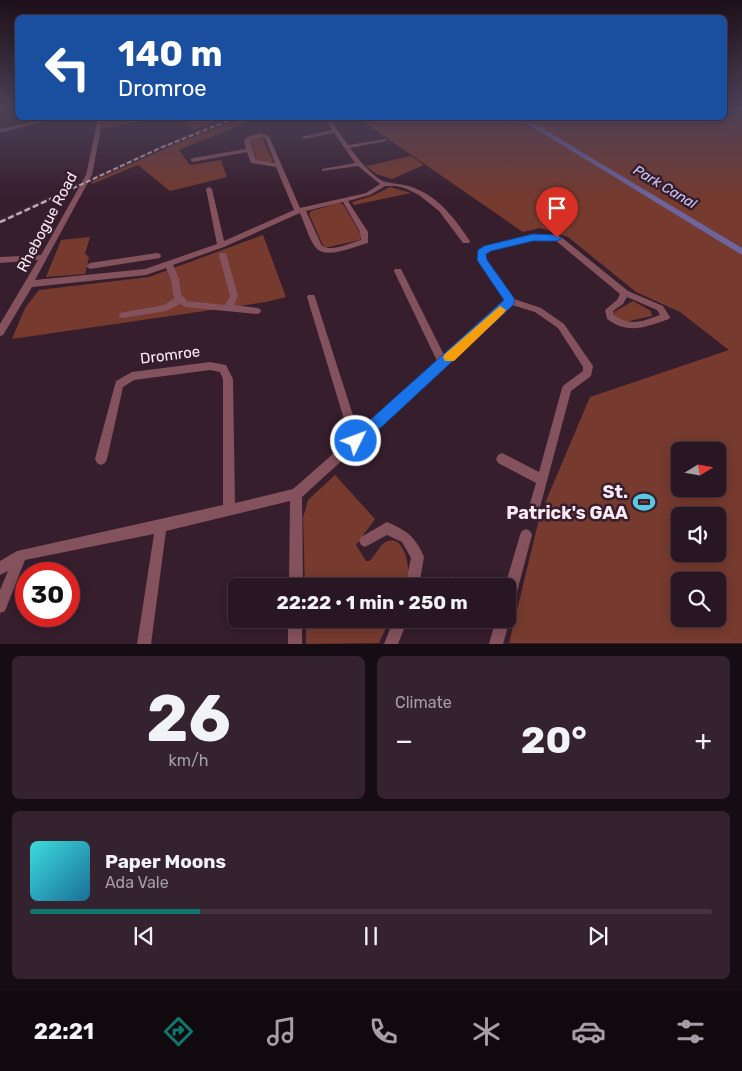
<!DOCTYPE html>
<meta charset="utf-8">
<style>
body{margin:0;font-family:Rubik,sans-serif;background:#34232f;color:#f1f3f6;height:100vh;display:flex;flex-direction:column;font-size:19px;white-space:nowrap}
*{box-sizing:border-box;margin:0}
p{font-size:16px;color:#a59fa5}
.icon{flex:none;width:28px;height:28px;fill:none;stroke:currentColor;stroke-width:2;stroke-linecap:round;stroke-linejoin:round}
.map{position:relative;height:644px;overflow:hidden}
.sheet{display:flex;flex-direction:column;gap:12px;padding:12px;background:#160c13;flex:1}
.sheet>*{flex:none}
.hud{position:absolute;left:15px;top:15px;width:712px;height:105px;border-radius:8px;box-shadow:0 2px 12px #0003,0 0 0 1px #443540;background:#1a4fa0;color:#fff;overflow:hidden}
.needle{width:32px;rotate:79deg}
.fabs{position:absolute;left:671px;top:442px;display:grid;gap:10px}
.fabs a{display:grid;place-items:center;width:55px;height:55px;border-radius:8px;background:#281622;box-shadow:0 2px 12px #0003,0 0 0 1px #443540;font-size:25px}
.speed{position:absolute;left:15px;top:562px;display:flex;gap:10px;font-size:25px;font-weight:700;text-align:center}
.speed>*{display:grid;place-content:center;width:65px;height:65px;border-radius:50%;background:#281622;box-shadow:0 2px 12px #0003,0 0 0 1px #443540;line-height:1}
.speed .limit{border:8px solid #d22;background:#fff;color:#111}
.pin{position:absolute;display:grid;place-items:center;width:42px;height:42px;color:#fff;margin:-51px -21px;border-radius:50% 50% 50% 0;rotate:-45deg;box-shadow:0 0 5px #0007}
.pin .icon{rotate:45deg}
.me{position:absolute;width:55px;margin:-28px;rotate:48deg;stroke-linejoin:round;filter:drop-shadow(0 0 4px #0008)}
.turn{display:flex;align-items:center;gap:18px;height:105px;padding:0 20px;font-size:22px}
.turn .icon{width:65px;height:65px;stroke-width:2.5}
.turn b{display:block;font-size:35px;line-height:42px}
.big{font-size:38px;font-weight:700;line-height:1.1}
.sheet .widget{flex:1;display:flex;flex-direction:column;justify-content:center;gap:8px;min-width:0;padding:0 18px;border-radius:8px;background:#34232f}
.sheet .dial{align-items:center;gap:0}
.dial b{font-size:65px;line-height:1}
.song{display:flex;align-items:center;gap:15px}
.cover{width:60px;height:60px;border-radius:8px;background:linear-gradient(135deg,hsl(180 70% 55%),hsl(200 70% 35%))}
.played{height:5px;border-radius:2px;background:linear-gradient(90deg,#0f766e 25%,#443540 25%)}
.keys{display:flex;justify-content:space-around;direction:ltr}
.heat{display:flex;justify-content:space-between;align-items:center;font-size:28px;direction:ltr}
.sheet .tiles{flex:1;display:grid;gap:12px;grid-template-columns:1fr 1fr}
.widget:last-child{grid-column:span 2}
.trip{position:absolute;left:228px;top:578px;width:288px;height:50px;border-radius:8px;background:#281622;box-shadow:0 2px 12px #0003,0 0 0 1px #443540;font-weight:700;line-height:50px;text-align:center}
.menu{display:flex;height:80px;justify-content:space-around;align-items:center;background:#10090e;color:#a59fa5}
.menu .icon{width:35px;height:35px}
.menu .active{color:#0f766e}
.menu b{font-size:22px;color:#f1f3f6}
.map>svg:first-child{display:block}
.built{fill:#432538}
.green{fill:#763a2f;fill-rule:evenodd}
.lines{fill:none;stroke-linecap:round;stroke-linejoin:round}
.canal{fill:#6e649e;fill-rule:evenodd}
.street{fill:#84525c;fill-rule:evenodd}
.rail-far1{stroke:#c0adb8;stroke-width:2;stroke-dasharray:5 2.5;stroke-linecap:butt}
.rail{stroke:#c0adb8;stroke-width:2.5;stroke-dasharray:6 3;stroke-linecap:butt}
.wall{fill:#55445b}
.building{fill:#67566b;stroke:#7e6d80}
.route{fill:#1a73e8;stroke:#114b97}
.slow{fill:#f59e0b}
.labels{text-anchor:middle;dominant-baseline:central;stroke-width:5;stroke-linejoin:round;paint-order:stroke}
.far-water-label{font-size:14px;font-style:italic;fill:#cdc6fa;stroke:#361e2d}
.street-label{font-size:15px;fill:#fbeaf4;stroke:#361e2d}
.near-poi-label{font-size:18px;font-weight:bold;fill:#fbeaf4;stroke:#361e2d;text-anchor:end}
</style>
<div class="map">
<svg width="742" height="644" viewBox="0 0 742 644">
<rect width="100%" height="100%" fill="#361e2d"/>
<path class="built" d="M224,118H242L187,139L91,182L93,176Z
M80,182L77,188L0,223V219Z"/>
<path class="green" d="M725,109H742V643H509L540,515L590,397L729,350L680,312L636,292L568,237L540,228L523,232L362,121L376,118H725ZM680,451H718V489H680ZM718,516V554H680V516ZM680,581H718V619H680Z
M104,118H157L102,129Z
M181,118H224L194,130Z
M242,118H257L179,150L190,165L221,160L227,177L170,191L138,165L92,184L91,182L187,139Z
M262,137L273,161L269,163L257,161L250,140L253,138Z
M411,156L424,165L392,179L376,174L366,166Z
M390,187L411,193L354,205L352,202L372,196Z
M339,203L343,204L361,235L360,240L324,248L309,214L311,211Z
M263,235L286,297L266,302L12,339L25,308L39,290L149,277Z
M90,237L85,254L89,257L85,274L46,277L61,240Z
M633,301L651,311L652,316L625,322L615,316L614,312Z
M335,475L375,519L356,545L366,561H369C377,555 379,544 388,541C402,536 409,561 408,571C408,576 406,581 404,586H305L303,518L308,500Z
M306,619H390L379,643L306,644Z"/>
<g class="lines">
<path class="canal" d="M518,118H525L742,248V255Z"/>
<path class="street" d="M49,118H56L0,133V129Z
M98,118H103L92,175L35,280L145,269L217,244L206,189L207,188L209,187L212,189L224,241L294,210L276,167L251,163L247,152L193,162L190,160L193,158L246,149L244,141L247,137L261,133L269,136L300,208L366,193L380,184L358,166L322,171V169L355,163L334,133L304,139L301,137L332,130L325,118H329L348,145L386,139V141L350,148C358,158 374,180 387,182C401,185 407,184 421,191C442,201 457,222 470,241L469,243H463L439,211L419,195L407,189L397,186H385L370,195L348,201L368,232V243C356,246 327,259 317,249C310,242 304,222 300,213L224,247L173,265L179,279L181,294L187,301L225,305L230,296L219,255L220,253H226L238,296L234,305L257,308L260,309L261,311L260,313L257,314L185,307L180,304L166,311L123,318L120,317L119,315L120,313L164,305L175,298L173,295L171,279L166,268L146,275L32,287L3,335L0,336V324L38,260L0,263V257L41,255L86,175ZM261,137L265,138L275,163L256,160L250,141L251,139ZM343,202L360,232L361,240C350,243 333,252 322,246L306,211Z
M278,118H303L290,121Z
M533,235L560,236L628,291L663,306L670,317L669,319C645,327 629,335 607,319L605,310L617,300L620,294L555,240L533,239L490,250L485,254L486,260L514,299L541,308L564,324L593,366L591,376L571,391L539,511L535,513L531,511L529,507L536,483L498,463L496,459L498,455L502,453L539,472L562,388L564,385L583,371V367L558,328L535,312L512,305L302,497L303,586H289L290,501L166,531L151,644H137L154,534L25,560L5,611L0,613V590L8,571L0,575V561L17,551L223,505V379L220,372L210,370L134,380L123,387L107,459L105,463L101,465L97,463L95,459L116,381L132,372L210,362L226,365L233,379L235,503L293,489L350,439L307,297L308,295H314L315,297L358,431L437,361L394,271L395,269H401L444,355L506,300L478,260V251L485,246ZM627,297L657,310L660,315C643,321 631,327 614,315L613,311L623,304Z
M157,253L160,254L161,256L160,258L90,269L86,266L90,263Z
M387,522C406,530 416,537 424,557L419,586H405L411,558L402,542L387,535L365,547L361,545L359,541L361,537Z
M526,529L530,531L532,535L513,607L511,612L507,614L510,619L503,644H489L496,619H506V586H505L520,535L522,531Z
M288,619H302V644H288Z
M394,619H408L398,644H384Z"/>
<path class="rail-far1" d="M52,198L160,148L235,118"/>
<path class="rail" d="M0,222L55,197"/>
</g>
<path class="wall" d="M452,577L469,586H447L450,578Z"/>
<path class="building" d="M452,577L469,586H449Z"/>
<linearGradient id="sky" x2="0" y2="1"><stop stop-color="#1e1019"/><stop offset="0.55" stop-color="#4c4157"/><stop offset="1" stop-color="#4c4157" stop-opacity="0"/></linearGradient>
<rect width="742" height="199" fill="url(#sky)"/>
<path class="route" d="M533,234L557,235L562,238L557,241H533L491,251L486,254L487,260L514,298V304L361,446L356,448L351,446L349,441L351,437L504,300L477,260L478,250L484,246Z"/>
<path class="slow" d="M500,306L506,310L504,313L454,361H445L443,357L445,354Z"/>
<defs>
<g id="stadium-bare" transform="scale(1.725)"><path d="M0-5a6.5 5 0 1 0 0 10a6.5 5 0 1 0 0-10ZM-3.5-1.8h7v3.6h-7Z" fill="#57c9e2" stroke="#361e2d" stroke-width="2.5" paint-order="stroke"/></g>
</defs>
<g fill-rule="evenodd">
<use href="#stadium-bare" x="644" y="502"/>
</g>
<g class="labels">
<g class="far-water-label">
<text transform="translate(665 187) rotate(31)">Park Canal</text>
</g>
<g class="street-label">
<text transform="translate(47 222) rotate(-62)">Rhebogue Road</text>
<text transform="translate(170 355) rotate(-7)">Dromroe</text>
</g>
<g class="near-poi-label">
<text x="628" y="492">St.<tspan x="628" dy="21">Patrick's GAA</tspan></text>
</g>
</g>
</svg>
<div class="fabs">
<a><svg class="needle" viewBox="-14 -14 28 28"><path d="M0-13l5 13h-10z" fill="#e53935"/><path d="M0 13l5-13h-10z" fill="#a59fa5"/></svg></a>
<a><svg class="icon" aria-label="sound" viewBox="0 0 24 24"><path d="M4 9h4l5-4v14l-5-4H4zM17 9q2 3 0 6"/></svg></a>
<a><svg class="icon" aria-label="search" viewBox="0 0 24 24"><circle cx="10" cy="10" r="6"/><path d="M15 15l6 6"/></svg></a>
</div>
<div class="speed"><div class="limit">30</div></div>
<div class="pin" style="left:557px;top:238px;background:#d93025"><svg class="icon" aria-label="arrive" viewBox="0 0 24 24"><path d="M6 21V4h12l-3 4 3 4H6"/></svg></div>
<svg class="me" style="left:356px;top:441px" viewBox="-20 -20 40 40"><circle r="17" fill="#1a73e8" stroke="#fff" stroke-width="3"/><path d="M0-11L8 9 0 5-8 9z" fill="#fff"/></svg>
<div class="trip">22:22 · 1 min · 250 m</div>
<div class="hud">
<div class="turn"><svg class="icon" aria-label="left" viewBox="0 0 24 24"><path d="M17 20v-9H6M10 6l-5 5 5 5"/></svg><div><b>140 m</b>Dromroe</div></div>
</div>
</div>
<section class="sheet">
<div class="tiles">
<div class="widget dial"><b>26</b><p>km/h</p></div>
<div class="widget"><p>Climate</p>
<div class="heat"><a>−</a><b class="big">20°</b><a>+</a></div>
</div>
<div class="widget">
<div class="song"><i class="cover"></i><div><b>Paper Moons</b><p>Ada Vale</p></div></div>
<div class="played"></div>
<div class="keys"><svg class="icon" aria-label="previous" viewBox="0 0 24 24"><path d="M18 5L8 12l10 7zM5 5v14"/></svg><svg class="icon" aria-label="pause" viewBox="0 0 24 24"><path d="M8 5v14M16 5v14"/></svg><svg class="icon" aria-label="next" viewBox="0 0 24 24"><path d="M6 5l10 7-10 7zM19 5v14"/></svg></div>
</div>
</div>
</section>
<nav class="menu">
<b>22:21</b>
<svg class="icon active" aria-label="directions" viewBox="0 0 24 24"><path d="M12 3l9 9-9 9-9-9zM9 14v-3h6M13 9l2 2-2 2"/></svg>
<svg class="icon" aria-label="music" viewBox="0 0 24 24"><path d="M9 18V5l10-2v13"/><circle cx="6" cy="18" r="3"/><circle cx="16" cy="16" r="3"/></svg>
<svg class="icon" aria-label="phone" viewBox="0 0 24 24"><path d="M5 4h4l2 5-3 2q2 4 5 5l2-3 5 2v4C11 20 4 13 5 4z"/></svg>
<svg class="icon" aria-label="climate" viewBox="0 0 24 24"><path d="M12 3v18M4 7l16 10M4 17L20 7"/></svg>
<svg class="icon" aria-label="car" viewBox="0 0 24 24"><path d="M5 17H2v-5l4-1 3-4h7l3 4 3 1v5h-3M9 17h6M6 11h13"/><circle cx="7" cy="17" r="2"/><circle cx="17" cy="17" r="2"/></svg>
<svg class="icon" aria-label="filters" viewBox="0 0 24 24"><path d="M4 7h16M4 17h16"/><circle cx="9" cy="7" r="2"/><circle cx="15" cy="17" r="2"/></svg>
</nav>
